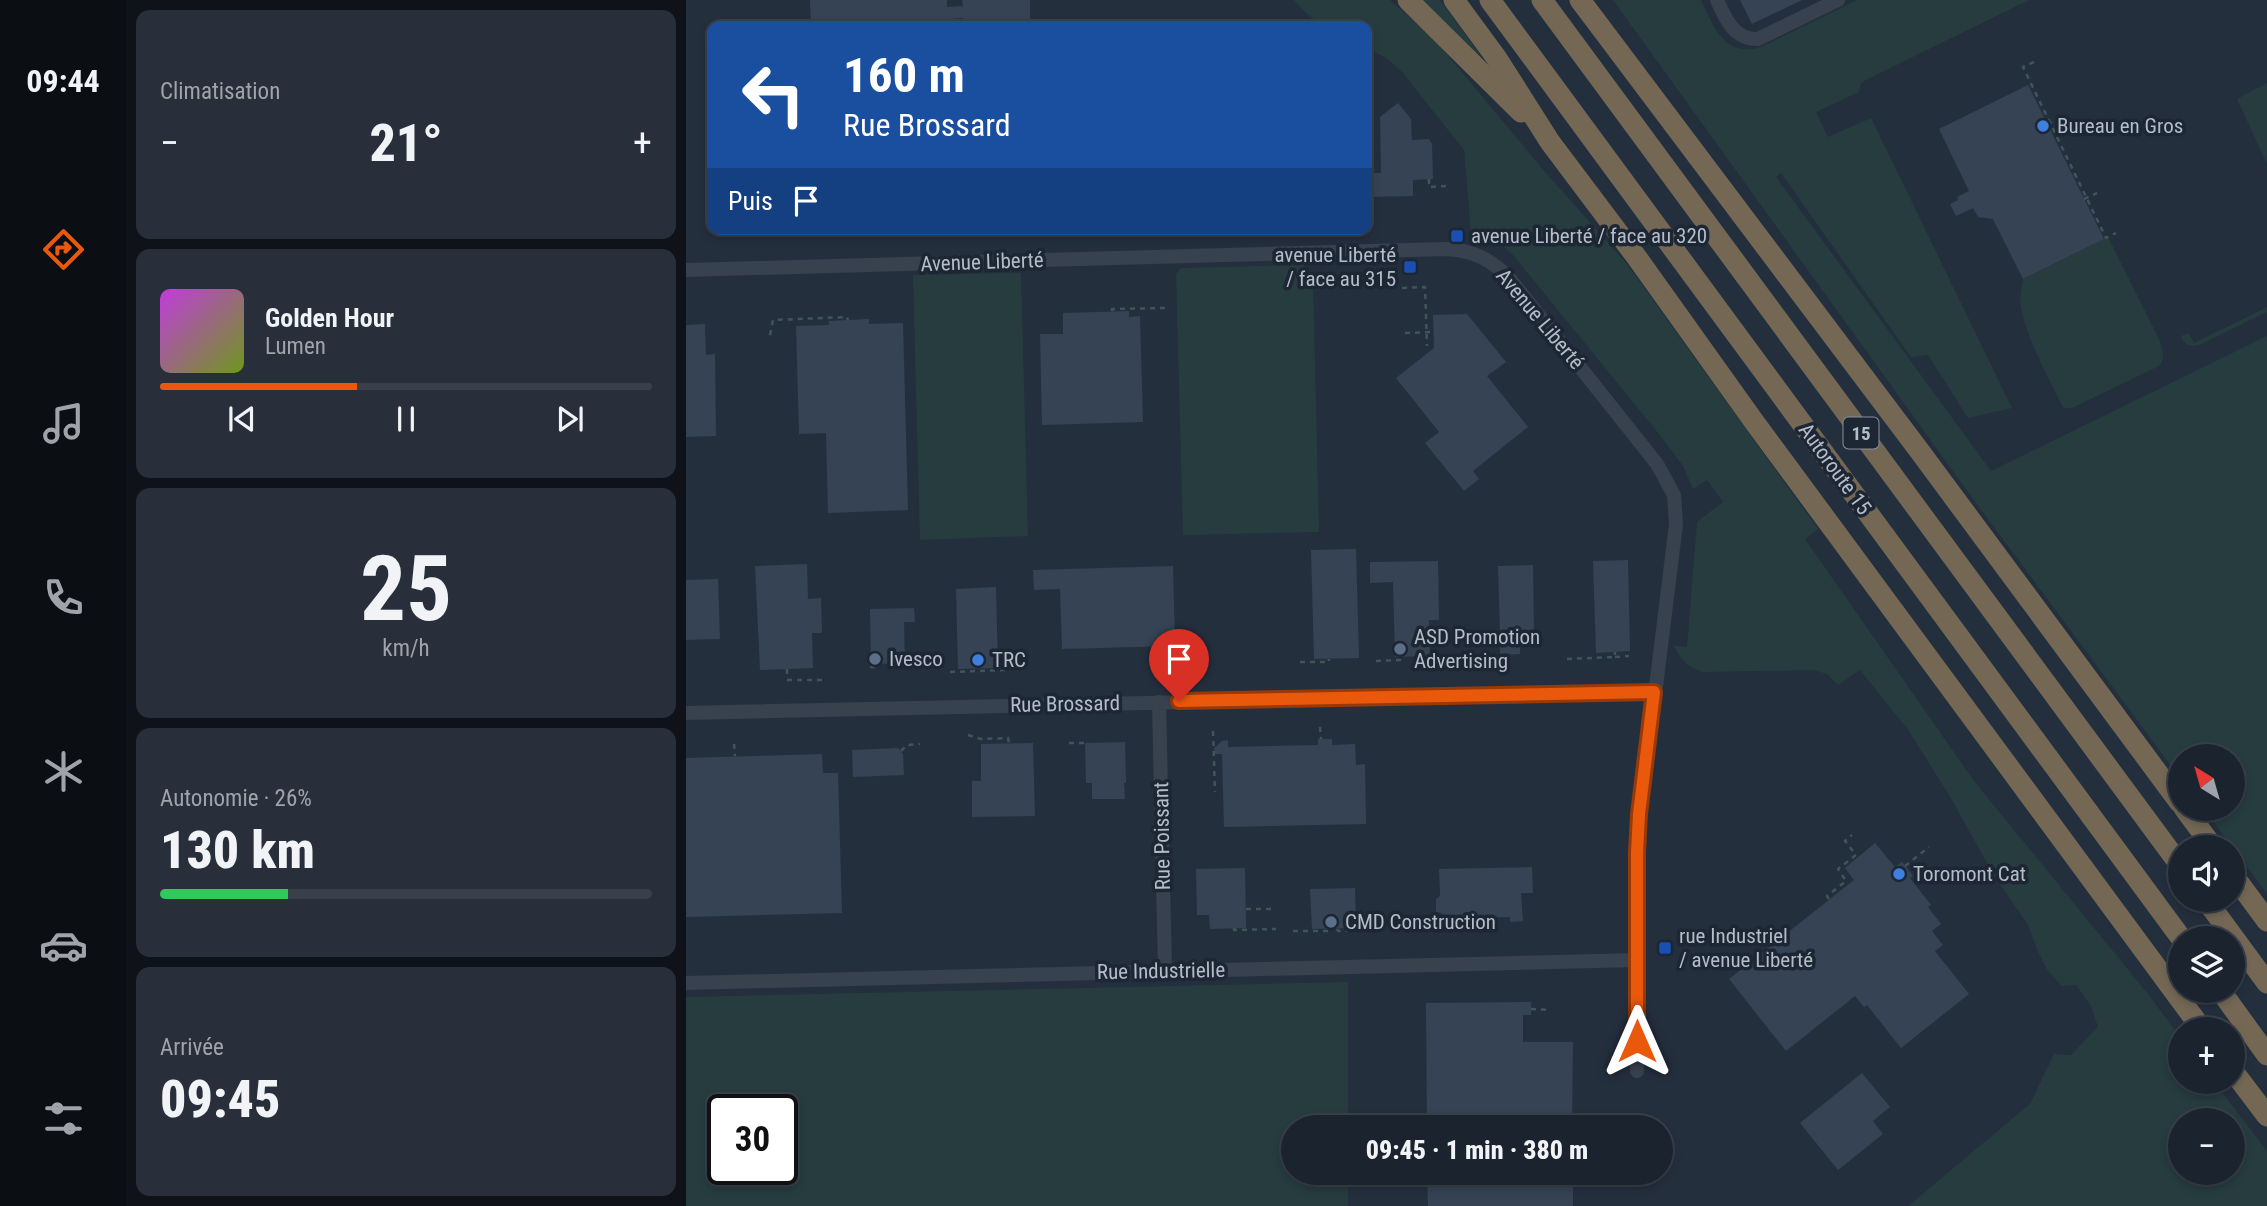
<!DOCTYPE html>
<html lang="fr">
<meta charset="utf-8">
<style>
body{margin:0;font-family:"Roboto Condensed",sans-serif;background:#282f3a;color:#f1f3f6;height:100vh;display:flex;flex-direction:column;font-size:26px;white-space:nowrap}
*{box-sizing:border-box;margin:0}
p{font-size:23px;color:#a0a4aa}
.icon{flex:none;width:38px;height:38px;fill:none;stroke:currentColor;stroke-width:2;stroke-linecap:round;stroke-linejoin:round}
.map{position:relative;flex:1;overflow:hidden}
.panel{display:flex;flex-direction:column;gap:10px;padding:10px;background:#0f1319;width:560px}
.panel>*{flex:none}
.banner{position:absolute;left:21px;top:21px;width:665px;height:214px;border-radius:14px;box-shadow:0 4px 10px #0003,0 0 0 2px #39404a;background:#1a4fa0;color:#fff;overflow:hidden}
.needle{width:46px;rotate:323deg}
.fabs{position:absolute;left:1482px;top:744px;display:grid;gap:14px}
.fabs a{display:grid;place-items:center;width:77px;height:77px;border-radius:50%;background:#1b232e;box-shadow:0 4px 10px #0003,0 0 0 2px #39404a;font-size:35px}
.speed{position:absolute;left:21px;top:1094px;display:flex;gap:14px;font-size:35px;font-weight:700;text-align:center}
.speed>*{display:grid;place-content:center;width:91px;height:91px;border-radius:50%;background:#1b232e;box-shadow:0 4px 10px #0003,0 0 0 2px #39404a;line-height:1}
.speed .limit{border:4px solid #111;border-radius:10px;background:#fff;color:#111}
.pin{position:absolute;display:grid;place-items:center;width:60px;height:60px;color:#fff;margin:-72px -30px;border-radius:50% 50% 50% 0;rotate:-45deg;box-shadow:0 0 7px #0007}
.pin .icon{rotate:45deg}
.me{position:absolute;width:77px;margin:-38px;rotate:0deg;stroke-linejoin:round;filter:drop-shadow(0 0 5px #0008)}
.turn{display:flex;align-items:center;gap:24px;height:147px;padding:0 21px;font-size:32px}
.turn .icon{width:91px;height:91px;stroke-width:2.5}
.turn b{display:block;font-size:49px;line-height:60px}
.then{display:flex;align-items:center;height:66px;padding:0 21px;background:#0003;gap:14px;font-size:26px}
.big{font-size:52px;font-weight:800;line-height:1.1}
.panel .widget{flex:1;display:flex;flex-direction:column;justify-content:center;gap:10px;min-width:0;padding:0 24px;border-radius:14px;background:#282f3a}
.panel .dial{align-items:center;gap:0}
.dial b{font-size:91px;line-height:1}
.song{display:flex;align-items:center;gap:21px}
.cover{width:84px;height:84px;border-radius:10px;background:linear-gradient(135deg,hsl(290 70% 55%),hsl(80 70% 35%))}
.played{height:7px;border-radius:4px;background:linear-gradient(90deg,#ea580c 40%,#39404a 40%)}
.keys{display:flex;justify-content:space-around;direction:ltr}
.heat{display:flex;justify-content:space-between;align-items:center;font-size:38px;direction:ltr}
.charge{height:10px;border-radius:5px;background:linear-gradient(90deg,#34c759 26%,#39404a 0)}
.trip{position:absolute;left:595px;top:1115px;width:392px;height:70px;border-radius:35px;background:#1b232e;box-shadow:0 4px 10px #0003,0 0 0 2px #39404a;font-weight:800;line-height:70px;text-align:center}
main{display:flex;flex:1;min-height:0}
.menu{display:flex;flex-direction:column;width:126px;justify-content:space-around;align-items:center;background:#0b0e12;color:#a0a4aa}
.menu .icon{width:49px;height:49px}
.menu .active{color:#ea580c}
.menu b{font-size:32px;color:#f1f3f6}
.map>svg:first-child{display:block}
.green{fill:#263c3f;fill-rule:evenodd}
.building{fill:#364354}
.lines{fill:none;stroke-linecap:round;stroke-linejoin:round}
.path{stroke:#3f5557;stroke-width:2.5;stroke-dasharray:5 5;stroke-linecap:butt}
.minor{stroke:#38414e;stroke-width:14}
.highway{stroke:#746855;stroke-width:21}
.route-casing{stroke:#983908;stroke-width:18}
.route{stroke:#ea580c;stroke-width:12}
.shop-dot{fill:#3f7fe0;stroke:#1d2633;stroke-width:2.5}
.transit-dot{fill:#1a4fb4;stroke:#1d2633;stroke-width:2.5}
.service-dot{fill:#5c6f8a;stroke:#1d2633;stroke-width:2.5}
.labels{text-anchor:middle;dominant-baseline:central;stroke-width:7;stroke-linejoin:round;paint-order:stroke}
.shield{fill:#1d2633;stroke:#878f9c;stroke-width:2}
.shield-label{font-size:19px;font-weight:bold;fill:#b4bcc9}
.poi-label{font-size:21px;fill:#b4bcc9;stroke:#1d2633;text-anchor:start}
.street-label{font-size:21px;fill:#b4bcc9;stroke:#1d2633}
</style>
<main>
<nav class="menu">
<b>09:44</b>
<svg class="icon active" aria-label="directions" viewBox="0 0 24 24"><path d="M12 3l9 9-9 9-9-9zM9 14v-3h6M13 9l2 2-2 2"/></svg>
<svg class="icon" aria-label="music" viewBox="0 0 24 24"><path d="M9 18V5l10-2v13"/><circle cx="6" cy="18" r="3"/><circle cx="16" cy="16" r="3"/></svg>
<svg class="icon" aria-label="phone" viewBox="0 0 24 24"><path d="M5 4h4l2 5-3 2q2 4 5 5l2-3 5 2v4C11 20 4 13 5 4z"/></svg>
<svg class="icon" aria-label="climate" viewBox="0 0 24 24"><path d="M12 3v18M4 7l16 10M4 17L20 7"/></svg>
<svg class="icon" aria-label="car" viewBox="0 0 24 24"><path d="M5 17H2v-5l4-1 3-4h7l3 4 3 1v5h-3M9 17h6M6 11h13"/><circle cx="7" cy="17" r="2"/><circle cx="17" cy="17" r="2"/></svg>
<svg class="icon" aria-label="filters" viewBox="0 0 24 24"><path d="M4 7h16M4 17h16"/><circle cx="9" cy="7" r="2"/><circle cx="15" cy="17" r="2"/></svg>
</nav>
<section class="panel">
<div class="widget"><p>Climatisation</p>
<div class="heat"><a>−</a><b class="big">21°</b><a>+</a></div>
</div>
<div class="widget">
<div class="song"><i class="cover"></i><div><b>Golden Hour</b><p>Lumen</p></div></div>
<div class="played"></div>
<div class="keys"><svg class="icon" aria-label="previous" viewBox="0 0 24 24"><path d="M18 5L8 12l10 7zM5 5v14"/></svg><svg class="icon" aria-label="pause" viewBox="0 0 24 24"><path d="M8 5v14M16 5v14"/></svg><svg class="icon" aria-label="next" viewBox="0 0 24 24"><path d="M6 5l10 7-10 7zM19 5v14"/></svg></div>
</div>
<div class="widget dial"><b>25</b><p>km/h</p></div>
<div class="widget"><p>Autonomie · 26%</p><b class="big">130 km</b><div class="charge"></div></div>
<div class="widget"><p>Arrivée</p><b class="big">09:45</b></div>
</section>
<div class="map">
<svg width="1581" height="1206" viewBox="0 0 1581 1206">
<rect width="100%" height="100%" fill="#242f3e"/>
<path class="green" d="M608,0H704L749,40L859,172L941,264L1132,529L1119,539L1288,781L1462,994L1494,1037V1082H1528L1581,1151V1206H1222L1344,1104L1368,1054L1385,1055L1412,1027L1405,1006L1390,985L1376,986L1362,971L1352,952L1342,925L1307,874L1266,800L1223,731L1174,670L1152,685L1141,674L1127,670L1017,672C1002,668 995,660 988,646L1001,647L1011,522L1037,502L1021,480L1007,489L997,466L977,439L827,255L813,242L785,233L778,150L716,72L699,57L681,48V26C644,26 633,30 608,0ZM1494,1120H1547V1172H1494Z
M733,0H754L795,56L793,58Z
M927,0H1015C1028,27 1038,58 1075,47L1171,0H1343L1180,80L1175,83L1173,92L1130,112L1142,137L1185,118L1326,408L1282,418L1242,355L1225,357L1095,173L1090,177L1305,471L1581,336V894L1518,809L1547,808V756H1494V778L1282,492Z
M1581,83V164L1551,99Z
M1422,237L1471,335C1475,345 1481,356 1473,366L1386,408H1379L1376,406C1363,378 1340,338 1335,307C1333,298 1336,288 1337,279Z
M618,265L627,281L633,532L497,535L490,274L495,268Z
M335,273L342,536L234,540L227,275Z
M1581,307V312L1513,345C1505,347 1497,345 1495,336L1503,333L1508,343Z
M662,982V1127H607V1172L662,1173V1206H0V997ZM37,1110H96V1169H37Z"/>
<path class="building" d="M124,0H261V7L277,6L276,0H344V26H277V18L261,19V26H125Z
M1054,0H1116L1066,24Z
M1342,85L1418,239L1337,279L1307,219L1292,217L1287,208L1270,216L1264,204L1272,200L1271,197L1283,191L1253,129Z
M712,103L725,119L726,140L743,139L746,144L747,179L727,180V196L681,197V173H695L694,117Z
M443,311V317L454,316L457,422L356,425L354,334H377V313Z
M781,314L820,362L801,376L842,427L787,471L793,479L778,491L739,443L753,432L710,378L748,348L747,315Z
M183,319V324L217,323L222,510L142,513L140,433L113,434L110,326L143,325V321Z
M19,324L20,355L29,354L30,436L0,437V325Z
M670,549L673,658L628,659L625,550Z
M942,560L944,651L910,653L907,561Z
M752,561L753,620H743L744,656L709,657L707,582L684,583V562Z
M121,564L122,599L135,598L136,633H126L127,668L74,670L69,566Z
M847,565L848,634H834V654L814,655V639L809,634H814L812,566Z
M487,566L489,646L376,649L374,589L348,590L347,570Z
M32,579L34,639L0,640V580Z
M310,587L312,668L272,669L270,589Z
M228,608L229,622H218L219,663L185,664L184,609Z
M632,739H646V745L669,744L670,765L679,764L680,824L538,827L536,754H529L528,748L536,741L542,740V747L632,745Z
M439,742L440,783H438L439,799H406V783H400L399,743Z
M347,743L349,816L286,817V781H295V744Z
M212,748L217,754L218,775L167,777L166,750Z
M136,754L137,773H152L156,913L0,917V758Z
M1189,843L1209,867L1216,862L1227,876L1224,878L1245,905L1242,907L1255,924L1246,931L1257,945L1249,951L1283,994L1215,1048L1181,1005L1178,1007L1169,996L1100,1051L1043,979L1168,880L1159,868Z
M846,867L847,893H835L837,921L824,922V917L774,918V922L761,923L755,913L750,912V899L754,896V893L753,869Z
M559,868L560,928L524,929L523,915H511L510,869Z
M669,888L670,928L626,929L624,889Z
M845,1002V1015H837V1042H887L886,1127H741L740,1003Z
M1176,1073L1204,1107L1187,1121L1197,1134L1152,1170L1114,1123Z
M741,1172H887V1206H742Z"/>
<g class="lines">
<path class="path" d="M1348,62L1337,67L1420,238L1430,233
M1361,124L1375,118
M743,179V187L760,186
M1398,199L1411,193
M716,288L739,287L741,346
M426,311V309L480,308
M719,333L747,332
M84,335L87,320L161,317L162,320
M788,638L811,637
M929,657L943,656
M881,659L929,657V652
M690,661L714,660V657
M614,662H643V659
M184,667H191V664
M101,669V676
M264,672L320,670
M101,680H141
M634,727L635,739
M527,731L529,792
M282,735L295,739L322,738L323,744
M383,743H403
M48,744L49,756
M215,751L221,745L234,744
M1219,866L1243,847
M1143,899L1141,896L1160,881L1152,869L1170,855L1159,841L1166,835
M560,909H589
M750,924L758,916
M724,925L776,924
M548,928V930L590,929
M651,929L652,931L688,930
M607,931H645L644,929
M845,1009L864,1010"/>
<path class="minor" d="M1031,0C1039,18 1048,40 1072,39L1152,0
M0,270L759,249C787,250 805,259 824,279L971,464L988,495L990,524L952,833L951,1071
M473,702L479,970
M0,713L968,692
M0,983L951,960"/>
<path class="highway" d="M722,0L835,112
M768,0L812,60L864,142L949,255L1069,423L1516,1029
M804,0L1495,938
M856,0L1494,865
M894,0L1235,453L1494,803
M1498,808L1527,847
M1547,875L1581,921
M1520,900L1581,983
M1534,990L1581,1055
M1547,1071L1581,1116"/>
</g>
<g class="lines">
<g class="route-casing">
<path id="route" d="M493,701L968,692L953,814L951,853V1041"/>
</g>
<use href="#route" class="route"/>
</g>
<g class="shop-dot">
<circle cx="1357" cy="126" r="7"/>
<circle cx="292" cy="660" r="7"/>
<circle cx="1213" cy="874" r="7"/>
</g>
<g class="transit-dot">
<rect x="764" y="229" width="14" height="14" rx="3.5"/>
<rect x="717" y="260" width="14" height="14" rx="3.5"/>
<rect x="972" y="941" width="14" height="14" rx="3.5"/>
</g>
<g class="service-dot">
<circle cx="714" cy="649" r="7"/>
<circle cx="189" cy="659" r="7"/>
<circle cx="645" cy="922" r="7"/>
</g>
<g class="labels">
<rect class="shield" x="1157.5" y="417.5" width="35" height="31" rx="5"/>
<g class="shield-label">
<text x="1175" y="433">15</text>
</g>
<g class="poi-label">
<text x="1371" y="126">Bureau en Gros</text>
<text x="785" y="236">avenue Liberté / face au 320</text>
<text x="710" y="255" text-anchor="end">avenue Liberté<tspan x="710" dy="24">/ face au 315</tspan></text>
<text x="728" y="637">ASD Promotion<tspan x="728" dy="24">Advertising</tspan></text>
<text x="203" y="659">Ivesco</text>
<text x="306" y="660">TRC</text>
<text x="1227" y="874">Toromont Cat</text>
<text x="659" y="922">CMD Construction</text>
<text x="993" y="936">rue Industriel<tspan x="993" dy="24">/ avenue Liberté</tspan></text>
</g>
<g class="street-label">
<text transform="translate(296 262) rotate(-2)">Avenue Liberté</text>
<text transform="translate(854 319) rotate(50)">Avenue Liberté</text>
<text transform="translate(1149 469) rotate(54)">Autoroute 15</text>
<text transform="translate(379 704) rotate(-1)">Rue Brossard</text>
<text transform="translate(476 836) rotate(-91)">Rue Poissant</text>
<text transform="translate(475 971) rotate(-1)">Rue Industrielle</text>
</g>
</g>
</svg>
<div class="fabs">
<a><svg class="needle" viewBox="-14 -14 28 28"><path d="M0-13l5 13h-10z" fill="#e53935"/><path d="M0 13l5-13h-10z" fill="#a0a4aa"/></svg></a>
<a><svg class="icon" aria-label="sound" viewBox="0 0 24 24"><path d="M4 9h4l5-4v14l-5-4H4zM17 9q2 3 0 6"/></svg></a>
<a><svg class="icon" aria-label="layers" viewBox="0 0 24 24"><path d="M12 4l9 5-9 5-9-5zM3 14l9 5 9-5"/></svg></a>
<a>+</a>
<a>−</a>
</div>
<div class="speed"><div class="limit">30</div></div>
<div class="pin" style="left:493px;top:701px;background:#d93025"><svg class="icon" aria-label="arrive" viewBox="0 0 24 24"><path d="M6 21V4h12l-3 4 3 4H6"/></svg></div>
<svg class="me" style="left:951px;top:1041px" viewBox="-20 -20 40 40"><path d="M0-17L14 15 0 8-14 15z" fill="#ea580c" stroke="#fff" stroke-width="4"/></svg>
<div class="trip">09:45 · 1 min · 380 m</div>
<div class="banner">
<div class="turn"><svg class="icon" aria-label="left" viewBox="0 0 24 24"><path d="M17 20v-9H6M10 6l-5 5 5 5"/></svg><div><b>160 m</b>Rue Brossard</div></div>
<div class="then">Puis<svg class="icon" aria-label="arrive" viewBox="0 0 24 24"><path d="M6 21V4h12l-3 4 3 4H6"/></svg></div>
</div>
</div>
</main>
